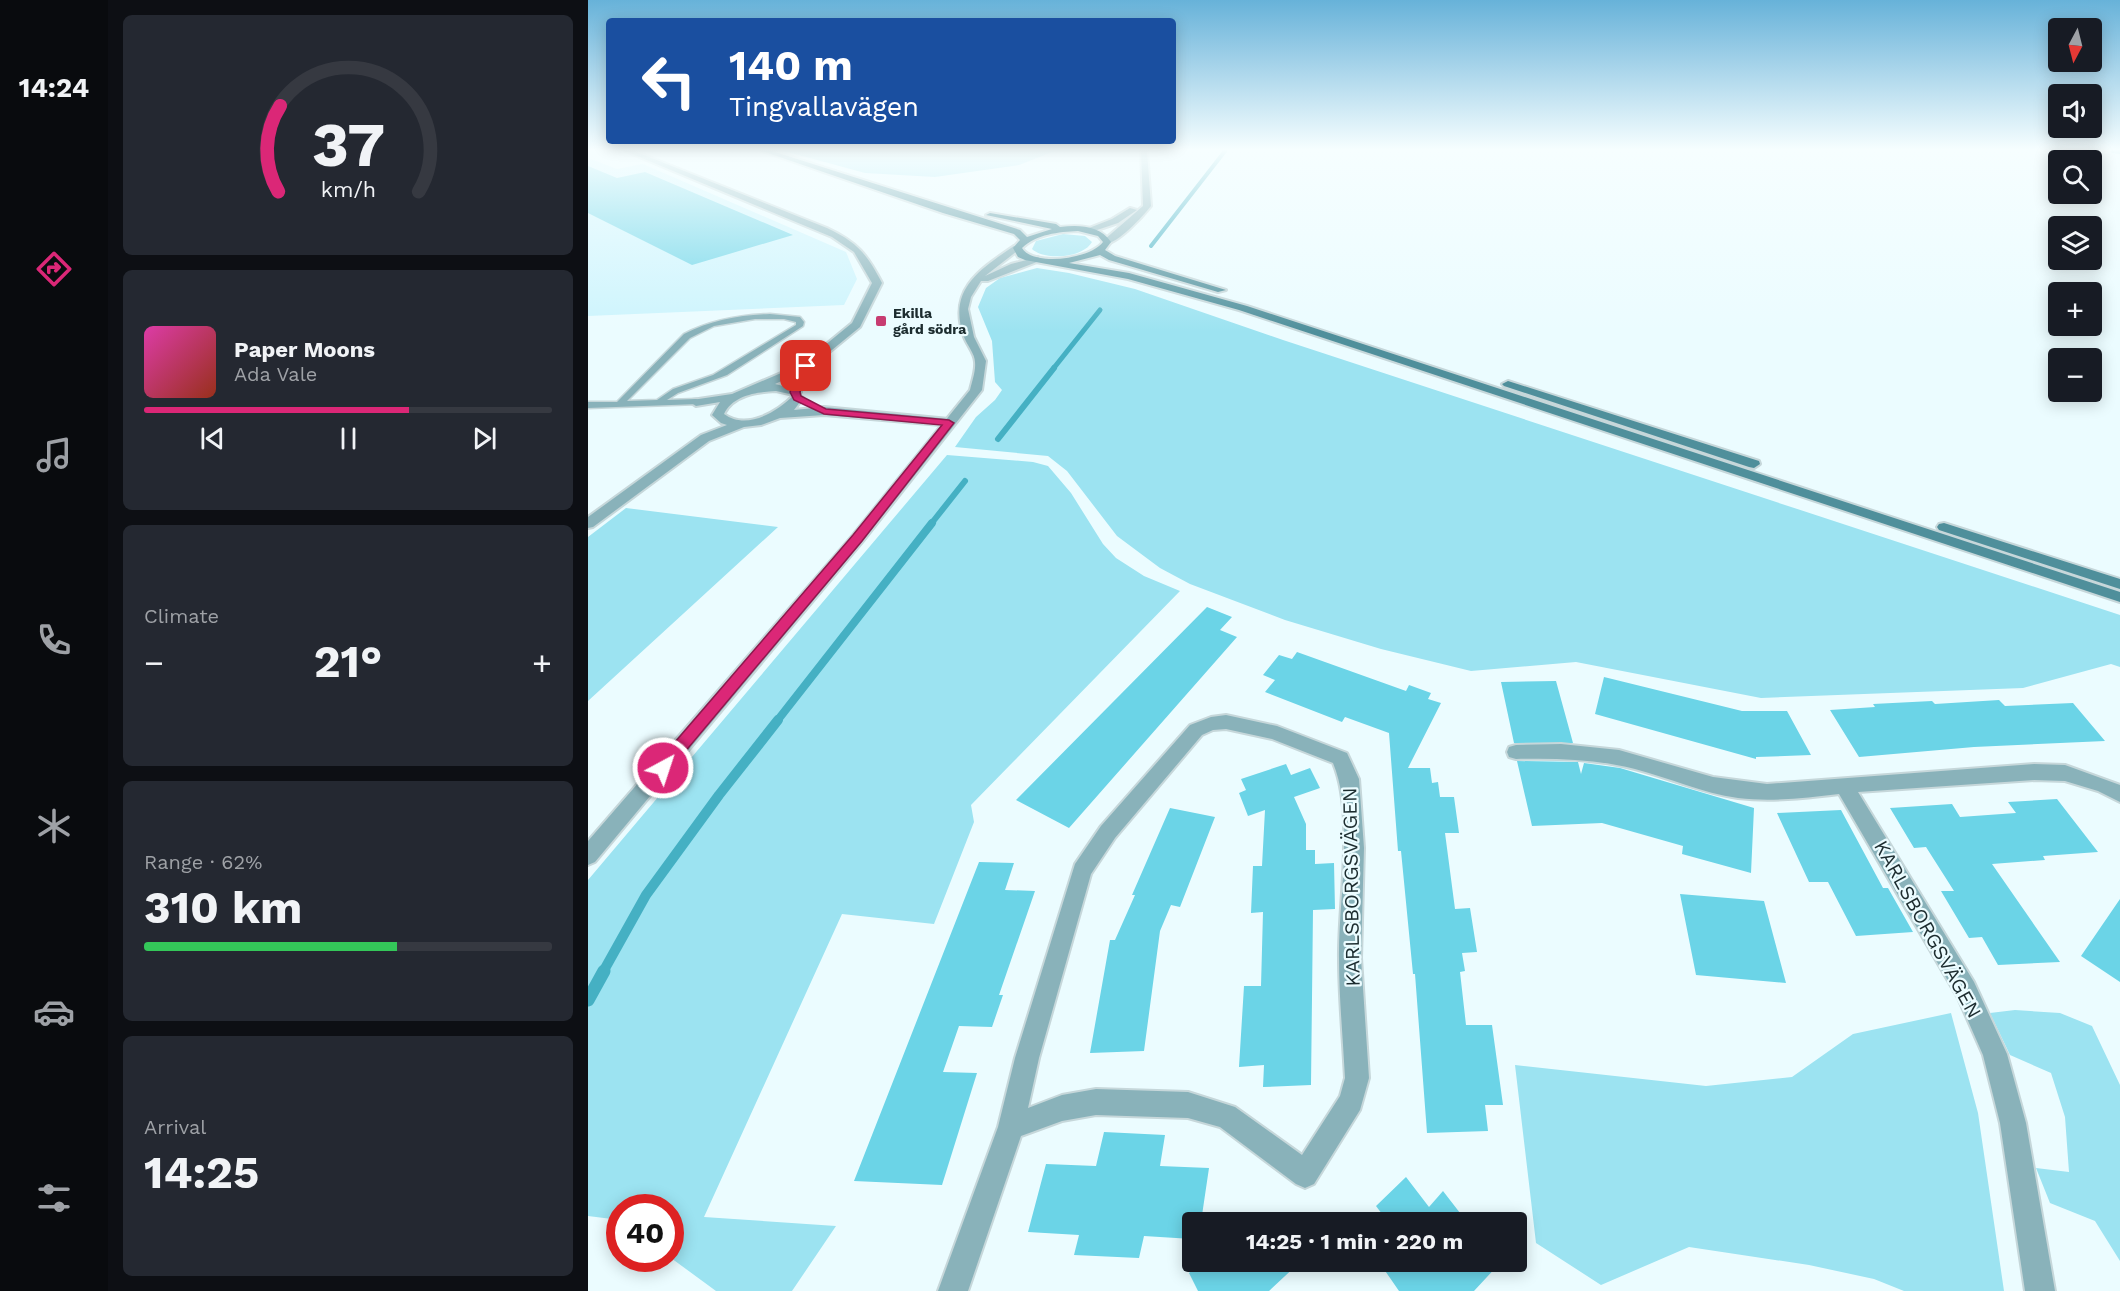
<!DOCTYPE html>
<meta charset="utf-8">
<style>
body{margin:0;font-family:"Work Sans",sans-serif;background:#242831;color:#f1f3f6;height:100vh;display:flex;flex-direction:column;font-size:22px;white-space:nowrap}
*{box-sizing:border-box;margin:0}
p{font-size:20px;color:#9ea1a6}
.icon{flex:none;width:33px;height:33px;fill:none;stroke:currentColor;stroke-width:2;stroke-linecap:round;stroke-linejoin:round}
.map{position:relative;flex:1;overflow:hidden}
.side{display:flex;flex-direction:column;gap:15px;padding:15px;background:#0d0f14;width:480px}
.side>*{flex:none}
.banner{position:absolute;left:18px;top:18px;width:570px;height:126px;border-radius:6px;box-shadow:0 3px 15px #0003;background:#1a4fa0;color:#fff;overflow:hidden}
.needle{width:39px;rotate:187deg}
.buttons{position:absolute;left:1460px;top:18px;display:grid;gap:12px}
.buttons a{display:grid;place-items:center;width:54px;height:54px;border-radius:6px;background:#171b24;box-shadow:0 3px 15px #0003;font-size:30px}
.speed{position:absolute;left:18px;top:1194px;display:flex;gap:12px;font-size:30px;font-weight:700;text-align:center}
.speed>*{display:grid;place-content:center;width:78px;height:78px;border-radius:50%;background:#171b24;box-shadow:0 3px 15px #0003;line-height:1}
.speed .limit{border:9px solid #d22;background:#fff;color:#111}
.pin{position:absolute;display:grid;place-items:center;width:51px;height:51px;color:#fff;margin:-26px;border-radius:12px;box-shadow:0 3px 9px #0006}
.me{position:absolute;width:66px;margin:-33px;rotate:40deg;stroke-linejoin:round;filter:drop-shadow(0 0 4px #0008)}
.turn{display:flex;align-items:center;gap:21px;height:126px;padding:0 24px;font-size:27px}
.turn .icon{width:78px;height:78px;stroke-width:2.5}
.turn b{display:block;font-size:42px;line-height:51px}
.big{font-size:45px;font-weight:700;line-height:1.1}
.side .card{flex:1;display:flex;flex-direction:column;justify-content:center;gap:9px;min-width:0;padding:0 21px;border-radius:9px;background:#242831}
.side .dial{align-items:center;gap:0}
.dial svg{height:156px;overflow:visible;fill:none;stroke:#363941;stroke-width:7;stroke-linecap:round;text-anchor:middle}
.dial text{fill:#f1f3f6;stroke:none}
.song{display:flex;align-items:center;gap:18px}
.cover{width:72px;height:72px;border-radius:9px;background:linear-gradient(135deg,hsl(320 70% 55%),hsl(10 70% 35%))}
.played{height:6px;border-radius:3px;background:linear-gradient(90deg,#db2777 65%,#363941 65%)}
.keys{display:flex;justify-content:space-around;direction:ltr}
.heat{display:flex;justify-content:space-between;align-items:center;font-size:33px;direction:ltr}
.charge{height:9px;border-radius:4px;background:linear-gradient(90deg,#34c759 62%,#363941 0)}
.trip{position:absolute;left:594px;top:1212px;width:345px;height:60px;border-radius:6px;background:#171b24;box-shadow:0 3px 15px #0003;font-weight:700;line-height:60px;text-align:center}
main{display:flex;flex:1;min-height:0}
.dock{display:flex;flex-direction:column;width:108px;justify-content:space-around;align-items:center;background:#090b0e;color:#9ea1a6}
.dock .icon{width:42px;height:42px}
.dock .active{color:#db2777}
.dock b{font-size:27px;color:#f1f3f6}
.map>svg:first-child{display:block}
.built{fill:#ccf4fd}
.green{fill:#9ce3f1}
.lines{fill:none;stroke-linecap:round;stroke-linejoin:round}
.stream-far5{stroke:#45b0c3;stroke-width:4}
.stream-far4{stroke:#45b0c3;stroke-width:5}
.stream-far3{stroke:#45b0c3;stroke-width:6}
.stream-far2{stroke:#45b0c3;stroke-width:8}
.stream-far1{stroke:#45b0c3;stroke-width:10}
.stream{stroke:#45b0c3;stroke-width:13}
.building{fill:#6bd4e7}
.service-casing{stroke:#c6d7da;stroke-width:3}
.minor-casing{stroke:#c6d7da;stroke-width:4}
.tertiary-casing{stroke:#c6d7da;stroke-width:4}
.secondary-casing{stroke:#c6d7da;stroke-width:4}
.service{fill:#89b2ba;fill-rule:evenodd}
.minor{fill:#89b2ba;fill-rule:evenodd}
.tertiary{fill:#89b2ba;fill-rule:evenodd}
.secondary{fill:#4f8f9b;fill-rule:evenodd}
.route{fill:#db2777;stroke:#8e194d;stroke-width:1.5}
.poi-dot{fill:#c73c71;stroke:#ebfcff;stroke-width:2}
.labels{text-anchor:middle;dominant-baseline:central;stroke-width:4.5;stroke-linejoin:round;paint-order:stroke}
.far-poi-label{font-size:14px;font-weight:bold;fill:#1c2c2f;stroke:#ebfcff;text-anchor:start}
.near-street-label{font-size:20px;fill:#1c2c2f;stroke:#ebfcff}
</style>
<main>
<nav class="dock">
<b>14:24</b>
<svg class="icon active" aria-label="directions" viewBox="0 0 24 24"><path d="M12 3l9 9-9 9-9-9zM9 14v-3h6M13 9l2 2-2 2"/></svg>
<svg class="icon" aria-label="music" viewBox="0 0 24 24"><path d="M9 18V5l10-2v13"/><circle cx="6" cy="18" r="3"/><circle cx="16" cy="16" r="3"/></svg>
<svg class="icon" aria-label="phone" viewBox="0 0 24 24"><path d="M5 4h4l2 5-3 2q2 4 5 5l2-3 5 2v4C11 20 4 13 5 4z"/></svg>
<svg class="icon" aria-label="climate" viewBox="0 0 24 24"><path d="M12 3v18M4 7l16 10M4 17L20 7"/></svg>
<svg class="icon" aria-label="car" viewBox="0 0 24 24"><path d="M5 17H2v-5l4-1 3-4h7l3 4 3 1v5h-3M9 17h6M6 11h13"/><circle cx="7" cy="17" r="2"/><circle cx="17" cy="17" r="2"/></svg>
<svg class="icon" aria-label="filters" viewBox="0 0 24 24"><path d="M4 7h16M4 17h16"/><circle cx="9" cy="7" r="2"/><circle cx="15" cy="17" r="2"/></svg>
</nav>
<section class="side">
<div class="card dial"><svg viewBox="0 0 100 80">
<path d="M14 69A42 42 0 1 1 86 69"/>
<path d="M14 69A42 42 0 0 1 15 25" stroke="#db2777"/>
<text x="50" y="56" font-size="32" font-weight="700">37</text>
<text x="50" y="72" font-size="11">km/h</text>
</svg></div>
<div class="card">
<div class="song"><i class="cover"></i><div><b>Paper Moons</b><p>Ada Vale</p></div></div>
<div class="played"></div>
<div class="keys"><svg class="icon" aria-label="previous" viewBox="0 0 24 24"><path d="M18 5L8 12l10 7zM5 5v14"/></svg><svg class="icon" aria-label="pause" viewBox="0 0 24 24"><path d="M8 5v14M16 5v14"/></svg><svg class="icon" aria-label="next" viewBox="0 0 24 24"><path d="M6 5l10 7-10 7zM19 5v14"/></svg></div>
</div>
<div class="card"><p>Climate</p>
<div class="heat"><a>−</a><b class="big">21°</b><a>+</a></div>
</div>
<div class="card"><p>Range · 62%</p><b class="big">310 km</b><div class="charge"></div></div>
<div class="card"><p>Arrival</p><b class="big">14:25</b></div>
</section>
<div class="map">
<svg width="1532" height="1291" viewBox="0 0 1532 1291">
<rect width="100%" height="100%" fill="#ebfcff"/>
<path class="built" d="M0,158L29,169L55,164L258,252L269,279L256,305L0,316Z"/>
<path class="green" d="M196,151H467L431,165L347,177L277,173Z
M475,234L497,236L504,242C495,258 457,261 444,249L448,241Z
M449,268L481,273L547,289L695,340L1532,615V667L1523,664L1435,688L1173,698L988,662L883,671L793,649L697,620L602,584L572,568L529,536L479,471L460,456L367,447L388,417L407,400L414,390L407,382L404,341L390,307L398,288L412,278Z
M359,455L445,462L460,466L483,493L515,544L528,558L556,576L592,591L383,805L386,822L346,924L254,914L116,1217L248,1226L204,1291H128L83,1258L82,1208H32L31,1224L24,1219L0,1216V880Z
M38,508L190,527L0,701V537Z
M1427,1010L1472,1013L1504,1026L1532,1085V1261L1507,1221L1462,1203L1448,1168L1481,1172L1477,1117L1463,1073L1422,1055L1402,1013Z
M1363,1013L1390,1113L1416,1291H1316L1286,1279L1221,1265L1101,1247L1013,1285L948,1243L927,1065L1118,1086L1204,1077L1265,1034Z"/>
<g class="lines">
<path class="stream-far5" d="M1525,151L1532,152
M563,246L637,151"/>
<path class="stream-far4" d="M465,369L512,310"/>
<path class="stream-far3" d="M410,439L466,368
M343,524L377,481"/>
<path class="stream-far2" d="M189,721L344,523"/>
<path class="stream-far1" d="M15,972L58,895L131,795L190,720"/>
<path class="stream" d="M0,1000L16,971"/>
</g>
<path class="building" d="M0,166L29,178L57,172L205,235L104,265L0,213Z
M619,607L644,617L632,630L649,637L481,828L428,800Z
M709,652L818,691L821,685L843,693L840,699L853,703L820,768H842L844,783L850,782L852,797H866L871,833H857L867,909L882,908L889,952L874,953L877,971L872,972L878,1025H904L915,1105H897L900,1131L839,1133L827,974H825L813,851H810L801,733L757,717L754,722L677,692L687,680L675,675L691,655L704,659Z
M1016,677L1154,711H1199L1223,755L1168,757V759L1007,714Z
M968,681L985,743H926L913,682Z
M1411,700L1417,706L1485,703L1517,741L1386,747L1271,757L1242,710L1287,707L1285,704L1344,701L1347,704Z
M929,761L990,762L993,774L996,763L1032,768L1166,808L1163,873L1094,854L1095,846L1014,823L944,826Z
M698,764L703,775L722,768L732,788L706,797L718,824V850H727V864L746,863L747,909L725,910L723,1085L675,1087L676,1065L651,1067L656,986H673L675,912L663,913L665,866H674L677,810L660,816L651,793L658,790L653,779Z
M1469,799L1510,852L1455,856L1457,860L1404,864L1472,962L1410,965L1394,937L1381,938L1353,891H1366L1338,847L1326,848L1302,808L1364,804L1372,817L1428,813L1420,802Z
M582,808L627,817L592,907L583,905L572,931L556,1051L502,1053L522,940H527L547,895H544Z
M1253,810L1295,888H1300L1325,932L1268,936L1240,882H1221L1189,813Z
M391,862L426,863L417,890L447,891L411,995H415L404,1027L371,1026L355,1072L389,1073L354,1185L266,1181Z
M1092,894L1176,901L1198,983L1108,975Z
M1532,899V982L1493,956Z
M516,1132L577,1135L572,1166L621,1168L613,1222H604V1239L556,1236L551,1258L486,1255L491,1235L440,1232L458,1164L508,1166Z
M818,1177L841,1207L855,1191L879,1222H800L788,1206Z
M614,1262H712L681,1291H610L601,1273Z
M791,1262H909L911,1264L886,1291H811Z"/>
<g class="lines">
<g class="service-casing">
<path id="service" d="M182,314L212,317L216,322L215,326L139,375L90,393L79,400L108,399L111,400V404L0,408V402H29L96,334C123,320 151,315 182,314ZM167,319H196L208,322V325L125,375L85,389L69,400L39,401L102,338L126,326Z"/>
</g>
<g class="minor-casing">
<path id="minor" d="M37,151H46L239,228C269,242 279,254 294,283L272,327L222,368L187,384L211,390L213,392L210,395L215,398L206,410L236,407L361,419L367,423L365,426L236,415L192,418L173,425L156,427L121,441L5,527L0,528V517L113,435L139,425L133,423L124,415L132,402L108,406L102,402L104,400L144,394L214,364L264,323L284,283L266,252L244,237ZM188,391L206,395C190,411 159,431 136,414C145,395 169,392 188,391Z
M638,715L689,726L759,753L771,779L776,848L773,958L781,1078L772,1110L726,1184L717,1188L708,1184L632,1127L600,1118L508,1115L474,1121L433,1136L380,1291H350L410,1127L427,1058L487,864L513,826L602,725L623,717ZM638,729L684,739L745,763C767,815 750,902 751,959C751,998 755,1038 757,1078L752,1096L714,1155L647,1107L600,1092L508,1089L474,1095L440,1108L451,1058L503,874L527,838L614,735L625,730Z
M973,744L1031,750L1125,777L1179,784L1446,764L1477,765L1532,785V802L1510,791L1477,781L1446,780L1270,792L1386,982L1419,1054L1438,1123L1467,1291H1437L1412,1123L1395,1055L1370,998L1251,794C1217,798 1184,802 1150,798C1114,793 1082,778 1047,769C1008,759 968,758 928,759L921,757L919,752L921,747L928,745Z"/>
</g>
<g class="tertiary-casing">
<path id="tertiary" d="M553,151H559L563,206C555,216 529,245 516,244V240L555,206Z
M542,208L549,210L530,223L500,233L496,230L524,219Z
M426,246L433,248L397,276L423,264L450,257L454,260L400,281H393L383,297L380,309L386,337L398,361L394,390L275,541L7,862L0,865V841L265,535L382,390C384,381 388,371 387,362C387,354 379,345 376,337C359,290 391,270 426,246Z"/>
</g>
<g class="secondary-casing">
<path id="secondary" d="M174,151H184L432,230L439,237L464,229L398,215L402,213L468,224L472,227C491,225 511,225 523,242L517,250L527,256L638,290L630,292L521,260L512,255L481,263L541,273L659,306L1532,592V602L651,310L540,279L437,260L430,257L425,248L432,240L426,234L355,213ZM490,231L510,236L515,242C503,259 445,267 434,248C449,234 470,232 490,231Z
M920,381L1171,461L1172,464L1166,468L1161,467L916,386L914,384Z
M1356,523L1532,579V589L1351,530L1349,527L1351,524Z"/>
</g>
<use href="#service" class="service"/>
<use href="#minor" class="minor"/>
<use href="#tertiary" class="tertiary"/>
<use href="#secondary" class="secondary"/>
</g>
<linearGradient id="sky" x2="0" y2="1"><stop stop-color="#67b2d9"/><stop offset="0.45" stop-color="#f6feff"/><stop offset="1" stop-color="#f6feff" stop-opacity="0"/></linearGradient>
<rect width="1532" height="332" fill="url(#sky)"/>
<path class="route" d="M218,363L222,366L212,392L213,396L238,409L361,420L366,423L274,541L80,772L75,774L69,772L67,768L69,763L265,535L354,425L236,414L206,400L202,392L213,366Z"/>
<rect class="poi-dot" x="287" y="315" width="12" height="12" rx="3"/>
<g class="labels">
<g class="far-poi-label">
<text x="305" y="313">Ekilla<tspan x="305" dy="16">gård södra</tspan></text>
</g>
<g class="near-street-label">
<text transform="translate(763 887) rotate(-91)">KARLSBORGSVÄGEN</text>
<text transform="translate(1340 929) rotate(61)">KARLSBORGSVÄGEN</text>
</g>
</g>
</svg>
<div class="buttons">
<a><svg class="needle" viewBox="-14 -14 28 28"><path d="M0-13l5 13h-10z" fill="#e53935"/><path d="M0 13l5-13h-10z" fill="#9ea1a6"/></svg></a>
<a><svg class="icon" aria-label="sound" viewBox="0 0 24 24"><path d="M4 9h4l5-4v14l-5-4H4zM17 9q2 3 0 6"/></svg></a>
<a><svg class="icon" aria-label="search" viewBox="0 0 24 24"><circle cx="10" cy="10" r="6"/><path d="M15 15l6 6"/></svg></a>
<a><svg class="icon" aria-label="layers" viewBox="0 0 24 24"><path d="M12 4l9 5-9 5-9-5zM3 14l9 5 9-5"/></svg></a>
<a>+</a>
<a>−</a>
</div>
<div class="speed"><div class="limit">40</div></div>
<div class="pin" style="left:218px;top:366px;background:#d93025"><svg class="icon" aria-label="arrive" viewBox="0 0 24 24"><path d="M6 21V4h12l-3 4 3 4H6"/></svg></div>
<svg class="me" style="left:75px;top:768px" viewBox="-20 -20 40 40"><circle r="17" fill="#db2777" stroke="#fff" stroke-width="3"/><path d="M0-11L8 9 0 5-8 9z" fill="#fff"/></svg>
<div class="trip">14:25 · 1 min · 220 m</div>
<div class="banner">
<div class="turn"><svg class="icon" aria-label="left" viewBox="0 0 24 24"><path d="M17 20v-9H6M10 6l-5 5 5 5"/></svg><div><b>140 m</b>Tingvallavägen</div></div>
</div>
</div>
</main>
